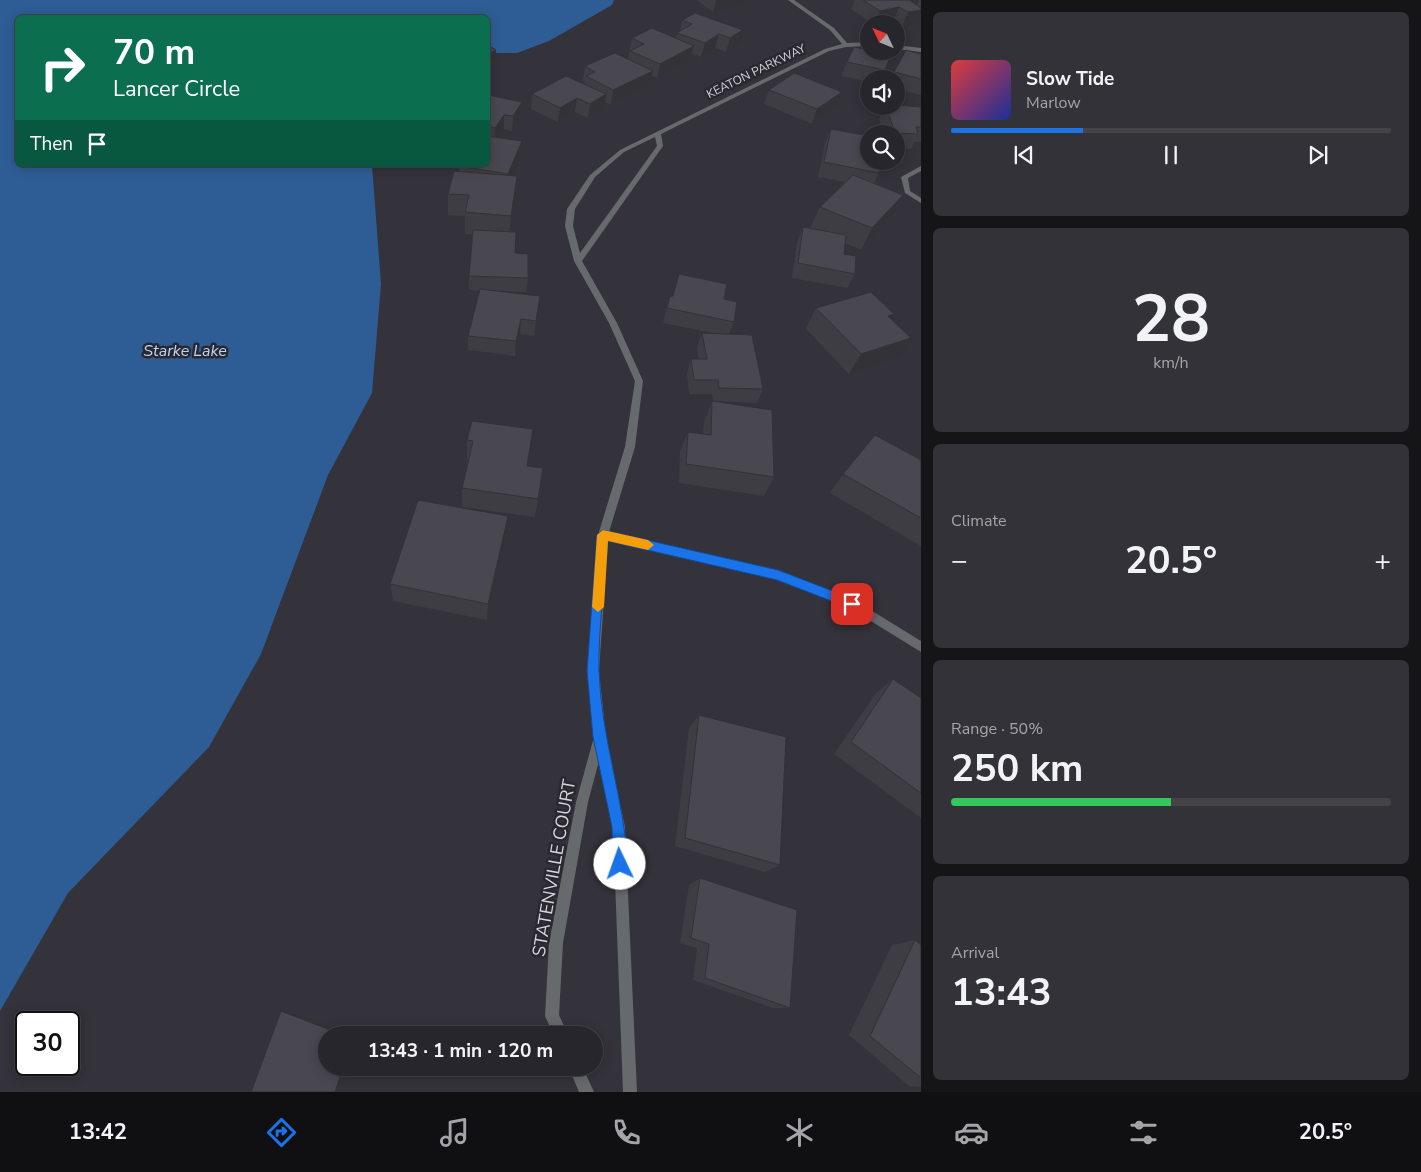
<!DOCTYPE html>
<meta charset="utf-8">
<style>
body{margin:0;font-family:"Nunito Sans",sans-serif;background:#333238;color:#f1f3f6;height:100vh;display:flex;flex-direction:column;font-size:19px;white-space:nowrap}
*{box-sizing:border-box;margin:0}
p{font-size:16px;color:#a4a5a9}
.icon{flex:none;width:28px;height:28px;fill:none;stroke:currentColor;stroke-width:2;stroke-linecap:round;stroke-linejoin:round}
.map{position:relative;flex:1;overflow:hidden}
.drawer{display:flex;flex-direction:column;gap:12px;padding:12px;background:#151518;width:500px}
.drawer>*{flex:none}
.banner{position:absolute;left:15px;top:15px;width:475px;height:152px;border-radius:8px;box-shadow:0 2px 12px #0003,0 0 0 1px #434348;background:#0b6e4f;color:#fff;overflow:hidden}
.needle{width:32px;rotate:313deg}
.fabs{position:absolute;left:860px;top:15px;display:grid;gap:10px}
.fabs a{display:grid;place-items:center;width:45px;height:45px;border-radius:50%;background:#27262c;box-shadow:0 2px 12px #0003,0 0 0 1px #434348;font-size:25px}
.speed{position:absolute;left:15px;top:1011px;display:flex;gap:10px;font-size:25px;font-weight:700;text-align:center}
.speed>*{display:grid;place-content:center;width:65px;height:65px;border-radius:50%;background:#27262c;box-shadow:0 2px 12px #0003,0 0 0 1px #434348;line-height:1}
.speed .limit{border:2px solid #111;border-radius:8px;background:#fff;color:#111}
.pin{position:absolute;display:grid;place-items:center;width:42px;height:42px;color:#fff;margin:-21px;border-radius:10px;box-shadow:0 2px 8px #0006}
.me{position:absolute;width:55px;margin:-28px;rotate:357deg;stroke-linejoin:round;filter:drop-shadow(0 0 4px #0008)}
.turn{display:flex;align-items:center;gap:18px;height:105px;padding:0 15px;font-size:22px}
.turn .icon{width:65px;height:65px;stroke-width:2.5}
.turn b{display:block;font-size:35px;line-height:42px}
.then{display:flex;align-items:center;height:48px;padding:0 15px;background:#0003;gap:10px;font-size:19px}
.big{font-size:38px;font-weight:700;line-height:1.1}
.drawer .widget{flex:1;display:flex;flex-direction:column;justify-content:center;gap:8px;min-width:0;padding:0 18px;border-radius:8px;background:#333238}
.drawer .dial{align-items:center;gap:0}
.dial b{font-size:65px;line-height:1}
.song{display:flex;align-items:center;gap:15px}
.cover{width:60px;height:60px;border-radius:8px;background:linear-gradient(135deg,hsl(0 70% 55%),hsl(230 70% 35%))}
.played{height:5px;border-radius:2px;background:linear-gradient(90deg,#1a73e8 30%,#434348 30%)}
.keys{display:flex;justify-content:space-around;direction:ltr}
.heat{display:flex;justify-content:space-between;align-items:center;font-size:28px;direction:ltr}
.charge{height:8px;border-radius:4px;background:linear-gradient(90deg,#34c759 50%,#434348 0)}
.trip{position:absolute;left:318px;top:1026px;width:285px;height:50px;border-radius:25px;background:#27262c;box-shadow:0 2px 12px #0003,0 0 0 1px #434348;font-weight:700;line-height:50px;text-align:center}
.dock{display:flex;height:80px;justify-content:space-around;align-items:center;background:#100f12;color:#a4a5a9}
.dock .icon{width:35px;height:35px}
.dock .current{color:#1a73e8}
.dock b{font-size:22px;color:#f1f3f6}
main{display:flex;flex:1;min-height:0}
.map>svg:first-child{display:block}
.water{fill:#2e5d95}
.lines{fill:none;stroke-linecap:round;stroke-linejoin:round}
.minor{fill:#676a6d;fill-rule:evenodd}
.wall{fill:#3f3d44}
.shaded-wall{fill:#333237}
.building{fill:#49474f;stroke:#333237}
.route{fill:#1a73e8;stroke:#114b97}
.slow{fill:#f59e0b}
.labels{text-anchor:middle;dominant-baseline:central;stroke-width:5;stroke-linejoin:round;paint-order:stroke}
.far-street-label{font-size:12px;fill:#d6d5da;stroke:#2a2830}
.water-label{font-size:16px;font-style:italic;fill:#bbd6f7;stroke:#2a2830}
.near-street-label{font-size:18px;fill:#d6d5da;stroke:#2a2830}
</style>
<main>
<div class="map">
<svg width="921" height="1092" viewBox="0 0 921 1092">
<rect width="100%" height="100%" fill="#34323a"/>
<path class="water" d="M0,0H614L612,5L549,41L517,53H488V18H18V165H372L381,284L372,393L328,475L261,654L209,747L68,893L0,1011Z"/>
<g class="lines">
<path class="minor" d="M788,0H794L834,28L847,43L869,42V46L846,47L829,51L661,134L663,146L582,261L617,323L643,381L635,447L609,532L778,571L856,601L921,641V652L848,607L777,579L608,540L599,671L606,737L625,827L637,1092H623L613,827L599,761L588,802L563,943L559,1015L568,1035H554L545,1016L549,943L576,802L594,737L587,671L598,535L625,447L635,381L609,323L574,261L565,226L567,209L590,175L620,150L825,49L842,44L830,30ZM655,137L657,146L580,253L573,226L575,209L595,177L624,152Z
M896,45L921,48V52L896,49Z
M921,166V171L908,178L910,191L921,198V203L905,193L901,177Z
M569,1068H583L594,1092H579Z"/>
</g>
<path class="wall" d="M697,0H746L745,6L713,12Z
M855,0H909L917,5L919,0H921V18L920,17L918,23L902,26L893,21L873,24L851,9Z
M695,13L739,44L726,52L715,48L701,57L692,53L690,60L657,78L652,76L650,85L611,105L605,102L604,109L588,118L575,112L558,122L531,109L532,94L584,85L585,82L583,81L585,66L628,59L632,38H676L677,33L680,31L682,20Z
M921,54V95L896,89V79H891L894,72Z
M891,55L881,79H869V82L841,76L847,62Z
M769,90L836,106L812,124L764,104Z
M488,95L522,102L521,116L512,131L504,129L498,138L521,156L513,175L517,176L516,197L510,231L515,253L528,278L526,292L500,291L539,310L534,336L520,334L515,356L468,350V336L479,291L469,290V276L473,234H465V216L448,215V194L459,171V166L488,165Z
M885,106L921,107V142H914L911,149L896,148V134H884L879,119Z
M831,129L868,151L879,173L874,183L903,195L892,216L861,250L845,243L844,254L855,274L847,288L792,278L797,242L803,227L810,228L820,207L845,182L818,177L825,143Z
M679,274L724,299L734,322L729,334L763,389L757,403L713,401L712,394H689L687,373L691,359H699L697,348L702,333L718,334L663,323L670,296H673Z
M816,308L894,314L891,319L898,359L849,374L806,329Z
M712,401L774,477L764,496L679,483L680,451L688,432L703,434L704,422Z
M467,440L531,449L528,466L543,468L535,517L462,507V488L468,460H467Z
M921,460V546L830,493L843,474Z
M507,535L487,620L393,601L390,584Z
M893,679L921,698V818L834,754L876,693Z
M699,715L780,865L765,872L675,846L689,728Z
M700,878L790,1008H773L693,980L697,948L680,943L689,885Z
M915,940L921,945V1087L909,1086L849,1035L892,945Z"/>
<path class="shaded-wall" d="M716,0H746L745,6L713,12Z
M899,7L893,21L875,24L880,11Z
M921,10V15L918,23L902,26L908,12Z
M743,30L739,44L726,52L730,38Z
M719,34L715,48L701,57L705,43Z
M694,46L690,60L657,78L660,64Z
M496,50V57L488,61V54Z
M653,71L650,85L611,105L613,90Z
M842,92L836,106L812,124L817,109Z
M606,94L604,109L588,118L590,104Z
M577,98L575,112L558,122L560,108Z
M522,102L521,116L512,131L513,116Z
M504,115V129L495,142V128Z
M522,141L521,156L507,189L508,174Z
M517,176L516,197L509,237L511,216Z
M903,195L892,216L861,250L872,228Z
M540,296L539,310L534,336L536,321Z
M894,314L881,335L888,316Z
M521,319L520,334L515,356L516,341Z
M911,338L898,359L849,374L861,354Z
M533,429L531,449L524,485L527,466Z
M508,516L507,535L487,620L488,604Z
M281,1011L290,1012L351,1035H343Z
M343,1068H349L341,1092H335Z"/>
<path class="building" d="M863,0H909L921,8V10L908,12L899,7L880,11Z
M695,13L743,30L730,38L719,34L705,43L677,33L692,24L682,20Z
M652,28L694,46L660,64L630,51L644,44L632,38Z
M488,45L496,50L488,54Z
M854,47L869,50V51H874L891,55L885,70L847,62Z
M906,50L921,54V79L894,72Z
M615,53L653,71L613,90L586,76L595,72L585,66Z
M794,73L842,92L817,109L769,90Z
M566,76L606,94L590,104L577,98L560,108L532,94Z
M488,95L522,102L513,116L504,115L495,128L488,126Z
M896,105L921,107V127H916L918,134L895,133L886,106H896Z
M831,129L869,136V161H880L879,173L824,162Z
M488,136L522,141L508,174L459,166V165H488Z
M454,171L517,176L511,216L465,212L469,195L448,194Z
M853,175L903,195L872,228L820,207Z
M803,227L846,235L844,254L856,256L855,274L798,263Z
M473,230L516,232L515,253L528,254V278L469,276Z
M679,274L727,284L724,299L737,302L734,322L667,308L670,296H673Z
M480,289L540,296L536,321L521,319L516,341L468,336Z
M871,292L894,314L888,316L911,338L861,354L816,308Z
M702,333L752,335L763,389L719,388L718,380H694L691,359H707Z
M712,401L772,410L774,477L686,464L688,432L711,435Z
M472,421L533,429L527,466L543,468L538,499L462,488L473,441L467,440Z
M875,435L921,460V518L843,474Z
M418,500L508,516L488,604L390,584Z
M893,679L921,698V793L851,742Z
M699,715L786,737L780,865L685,838Z
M700,878L797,910L790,1008L705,978L709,944L691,938Z
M915,940L921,945V1078L870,1036Z
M281,1011L343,1035H326V1068H343L335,1092H251Z"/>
<path class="route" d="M603,530L778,570L856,600L858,604L852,609L777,580L608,541C605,583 598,629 599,671C601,737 624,799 628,864L626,869L620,872L615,869L613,864L612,827L593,737L587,671L597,535Z"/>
<path class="slow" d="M603,530L648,540L654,545L648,550L608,541L604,607L598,612L592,607L597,535Z"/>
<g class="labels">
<g class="far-street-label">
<text transform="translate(756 71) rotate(-26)">KEATON PARKWAY</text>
</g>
<g class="water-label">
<text x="185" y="351">Starke Lake</text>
</g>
<g class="near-street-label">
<text transform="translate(554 868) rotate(-80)">STATENVILLE COURT</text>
</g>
</g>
</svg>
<div class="fabs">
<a><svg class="needle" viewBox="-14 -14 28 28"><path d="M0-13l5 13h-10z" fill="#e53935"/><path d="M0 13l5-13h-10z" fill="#a4a5a9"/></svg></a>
<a><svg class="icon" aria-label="sound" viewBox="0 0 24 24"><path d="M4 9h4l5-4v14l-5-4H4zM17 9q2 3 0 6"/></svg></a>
<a><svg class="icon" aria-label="search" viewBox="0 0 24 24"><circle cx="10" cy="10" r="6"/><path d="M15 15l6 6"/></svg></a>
</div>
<div class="speed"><div class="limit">30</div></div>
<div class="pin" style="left:852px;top:604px;background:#d93025"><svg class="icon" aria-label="arrive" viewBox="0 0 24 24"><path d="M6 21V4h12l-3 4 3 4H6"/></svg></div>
<svg class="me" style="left:620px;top:864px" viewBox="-20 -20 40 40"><circle r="19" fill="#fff"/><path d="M0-13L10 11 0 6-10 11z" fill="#1a73e8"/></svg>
<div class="trip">13:43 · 1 min · 120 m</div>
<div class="banner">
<div class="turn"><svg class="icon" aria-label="right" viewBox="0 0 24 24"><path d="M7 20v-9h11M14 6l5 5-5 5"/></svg><div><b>70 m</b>Lancer Circle</div></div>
<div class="then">Then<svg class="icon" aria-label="arrive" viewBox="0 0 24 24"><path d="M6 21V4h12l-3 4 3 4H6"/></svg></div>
</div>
</div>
<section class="drawer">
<div class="widget">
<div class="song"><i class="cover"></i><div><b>Slow Tide</b><p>Marlow</p></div></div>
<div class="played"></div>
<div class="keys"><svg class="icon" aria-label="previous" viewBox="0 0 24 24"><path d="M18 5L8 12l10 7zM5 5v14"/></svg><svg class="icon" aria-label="pause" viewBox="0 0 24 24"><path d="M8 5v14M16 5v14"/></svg><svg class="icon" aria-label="next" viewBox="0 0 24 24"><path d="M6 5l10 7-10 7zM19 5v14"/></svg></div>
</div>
<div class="widget dial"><b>28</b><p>km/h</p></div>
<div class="widget"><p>Climate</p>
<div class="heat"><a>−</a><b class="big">20.5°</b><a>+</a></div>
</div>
<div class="widget"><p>Range · 50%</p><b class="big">250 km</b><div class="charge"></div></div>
<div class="widget"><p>Arrival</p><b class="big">13:43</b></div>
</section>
</main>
<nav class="dock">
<b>13:42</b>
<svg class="icon current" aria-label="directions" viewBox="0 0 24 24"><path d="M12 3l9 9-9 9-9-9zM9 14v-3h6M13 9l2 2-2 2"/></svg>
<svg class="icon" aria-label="music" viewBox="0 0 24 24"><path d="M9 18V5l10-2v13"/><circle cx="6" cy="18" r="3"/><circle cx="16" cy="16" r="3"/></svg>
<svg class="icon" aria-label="phone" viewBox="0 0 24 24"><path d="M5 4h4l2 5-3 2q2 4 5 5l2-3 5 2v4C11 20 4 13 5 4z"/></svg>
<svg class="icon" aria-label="climate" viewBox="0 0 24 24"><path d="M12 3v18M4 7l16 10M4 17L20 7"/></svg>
<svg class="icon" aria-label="car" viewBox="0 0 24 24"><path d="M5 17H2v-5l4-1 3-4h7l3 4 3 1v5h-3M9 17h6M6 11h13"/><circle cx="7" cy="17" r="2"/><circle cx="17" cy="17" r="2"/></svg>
<svg class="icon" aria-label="filters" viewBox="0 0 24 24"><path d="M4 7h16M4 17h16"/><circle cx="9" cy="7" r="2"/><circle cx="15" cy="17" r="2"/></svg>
<b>20.5°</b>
</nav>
